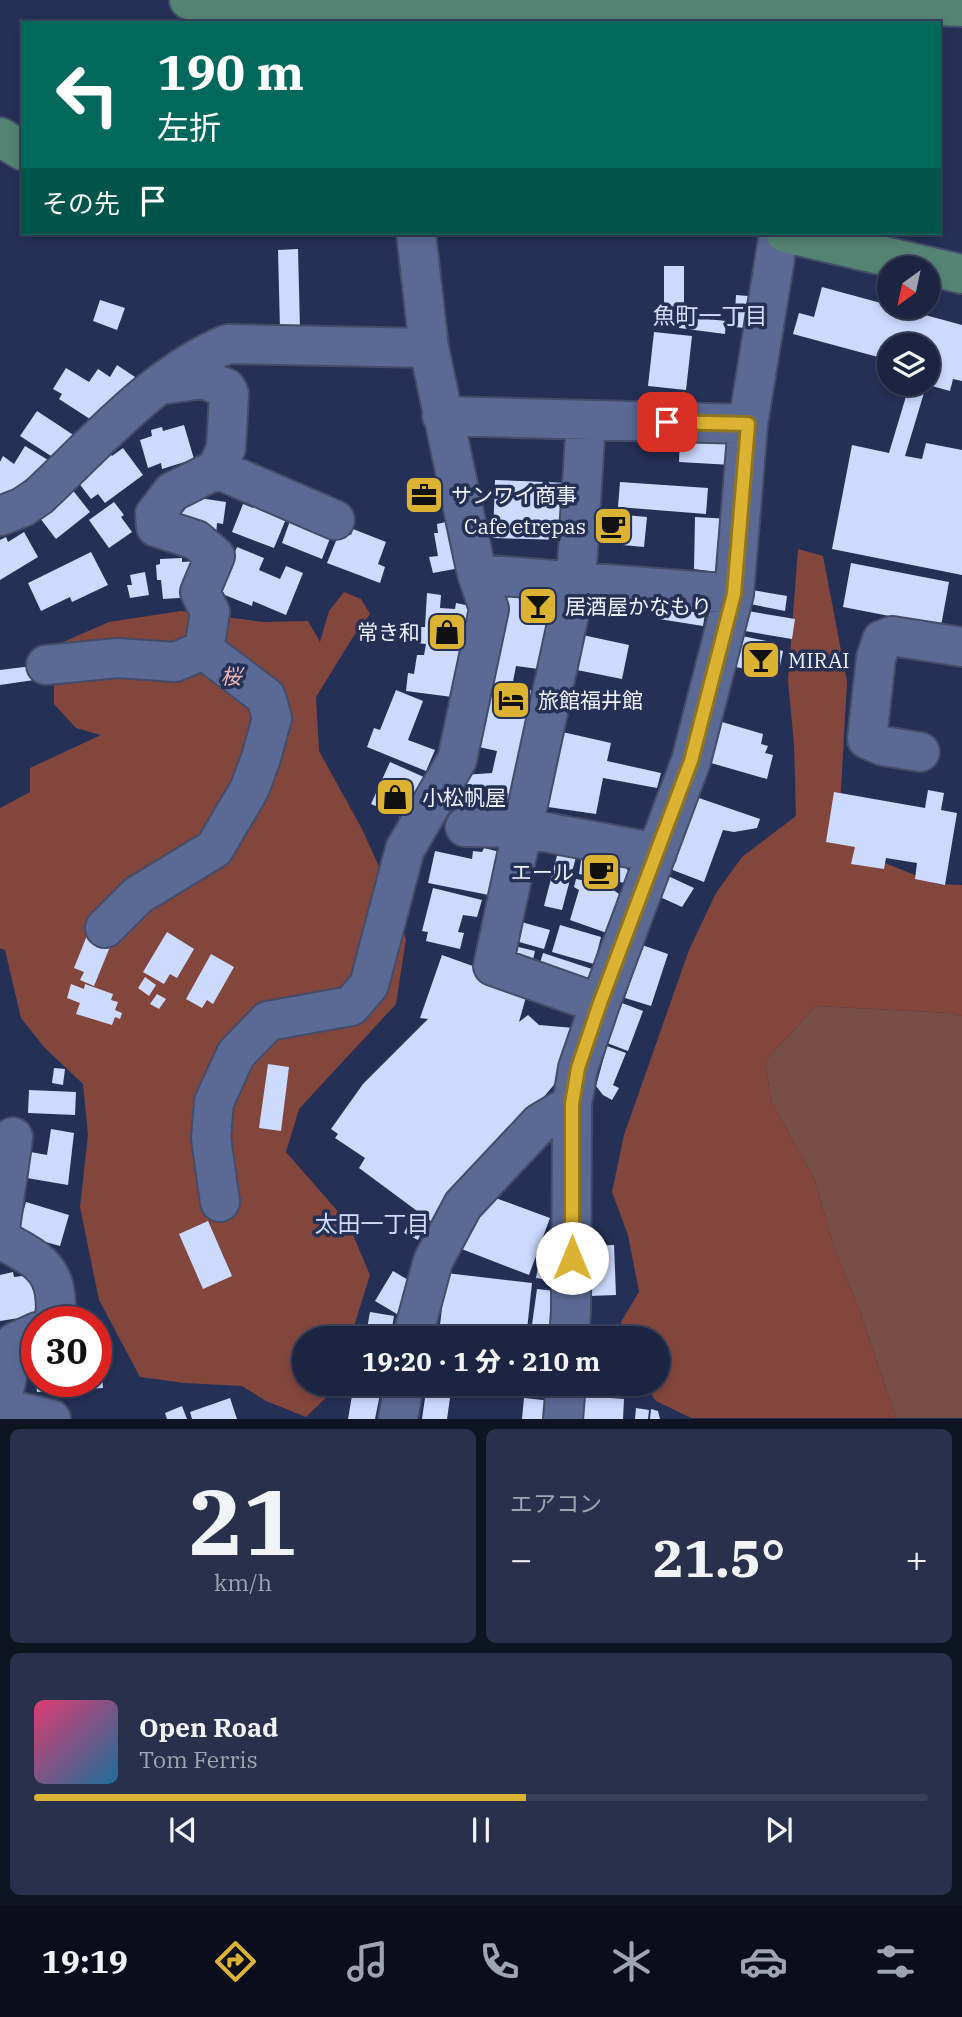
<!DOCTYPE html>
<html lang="ja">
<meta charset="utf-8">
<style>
body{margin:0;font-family:"IBM Plex Serif","Noto Sans JP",serif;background:#28304b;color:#f1f3f6;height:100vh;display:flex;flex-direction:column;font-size:26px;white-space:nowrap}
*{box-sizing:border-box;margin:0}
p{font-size:23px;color:#a0a4b1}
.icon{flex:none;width:38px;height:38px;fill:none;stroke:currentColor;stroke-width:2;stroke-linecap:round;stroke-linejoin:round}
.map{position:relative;height:1419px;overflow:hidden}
.panel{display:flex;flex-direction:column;gap:10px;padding:10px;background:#0f1423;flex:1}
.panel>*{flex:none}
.banner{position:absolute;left:21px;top:21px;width:920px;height:214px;border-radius:0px;box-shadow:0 4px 10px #0003,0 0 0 2px #394159;background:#00695c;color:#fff;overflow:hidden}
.needle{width:46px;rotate:213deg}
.controls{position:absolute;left:877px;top:256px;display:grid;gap:14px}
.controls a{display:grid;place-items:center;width:63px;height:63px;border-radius:50%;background:#1b2440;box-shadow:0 4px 10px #0003,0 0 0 2px #394159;font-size:35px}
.speed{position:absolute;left:21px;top:1306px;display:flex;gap:14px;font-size:35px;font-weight:700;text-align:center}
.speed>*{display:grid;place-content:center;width:91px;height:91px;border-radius:50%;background:#1b2440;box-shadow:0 4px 10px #0003,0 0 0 2px #394159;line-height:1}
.speed .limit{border:10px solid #d22;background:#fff;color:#111}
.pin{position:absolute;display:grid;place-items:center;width:60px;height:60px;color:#fff;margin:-30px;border-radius:14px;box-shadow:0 4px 10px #0006}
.me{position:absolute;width:77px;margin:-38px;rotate:0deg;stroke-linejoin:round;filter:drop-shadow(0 0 5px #0008)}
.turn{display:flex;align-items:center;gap:24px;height:147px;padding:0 21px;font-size:32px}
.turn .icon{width:91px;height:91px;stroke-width:2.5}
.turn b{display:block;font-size:49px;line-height:60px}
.then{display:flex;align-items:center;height:66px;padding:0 21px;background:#0003;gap:14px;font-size:26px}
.big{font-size:52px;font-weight:800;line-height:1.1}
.panel .card{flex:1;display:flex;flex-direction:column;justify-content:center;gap:10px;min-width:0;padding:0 24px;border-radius:10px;background:#28304b}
.panel .dial{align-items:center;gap:0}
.dial b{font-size:91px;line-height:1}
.song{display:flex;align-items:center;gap:21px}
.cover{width:84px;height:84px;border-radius:10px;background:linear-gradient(135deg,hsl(340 70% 55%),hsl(200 70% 35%))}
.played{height:7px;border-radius:4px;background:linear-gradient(90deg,#dcb233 55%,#394159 55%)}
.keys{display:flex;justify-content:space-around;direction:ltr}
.heat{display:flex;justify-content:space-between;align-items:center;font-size:38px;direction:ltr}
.panel .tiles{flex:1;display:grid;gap:10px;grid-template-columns:1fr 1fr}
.card:last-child{grid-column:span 2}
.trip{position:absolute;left:292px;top:1326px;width:378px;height:70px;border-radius:35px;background:#1b2440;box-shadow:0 4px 10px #0003,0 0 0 2px #394159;font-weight:800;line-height:70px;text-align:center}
.dock{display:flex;height:112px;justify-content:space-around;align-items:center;background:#0b0e1a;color:#a0a4b1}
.dock .icon{width:49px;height:49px}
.dock .active{color:#dcb233}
.dock b{font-size:32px;color:#f1f3f6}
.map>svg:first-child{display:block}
.green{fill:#784d46}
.forest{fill:#83463d}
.building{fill:#ccdafe}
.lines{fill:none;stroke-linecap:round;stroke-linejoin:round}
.minor-casing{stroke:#434c69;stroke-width:42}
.major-casing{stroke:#434c69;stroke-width:42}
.minor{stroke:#5b6a95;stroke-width:38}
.major{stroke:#538373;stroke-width:38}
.route-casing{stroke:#8f7421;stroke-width:18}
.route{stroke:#dcb233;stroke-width:12}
.labels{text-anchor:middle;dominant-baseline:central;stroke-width:7;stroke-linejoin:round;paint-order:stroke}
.poi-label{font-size:21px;fill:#f0f3fd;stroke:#243056;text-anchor:start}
.park-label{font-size:21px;font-style:italic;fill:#f4b9b0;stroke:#243056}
.neighbourhood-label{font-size:23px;fill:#d3defb;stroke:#243056}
</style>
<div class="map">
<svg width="962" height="1419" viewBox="0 0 962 1419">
<rect width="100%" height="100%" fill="#243056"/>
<path class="green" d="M816,1006L950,1013L962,1016V1418H896L860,1312L834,1248L815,1181L771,1101L765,1061Z"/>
<path class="forest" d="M798,549L823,556L847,682L840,808L870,857L937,884L962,885V1016L950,1013L816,1006L765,1061L771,1101L815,1181L834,1248L860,1312L896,1418H691L656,1401L644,1384H658V1339H624L621,1322L639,1292L628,1235L612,1192L624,1135L689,950L716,893L742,857L796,816L794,744L788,680Z
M344,592L361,599L370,614L353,637L316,697L319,751L362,829L382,873L406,939L396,1004L299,1109L286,1152L348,1223L370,1275L350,1339H304V1384H336L335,1389L306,1417L266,1401L242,1386L185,1383L140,1377L99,1300L80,1207L88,1135L83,1084L44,1047L21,1018L5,950L0,948V808L30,792V768L101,735L76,728L54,704V646L109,622L181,611L263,622L308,621L320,642L329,611Z"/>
<path class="building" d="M298,249L300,328L280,329L278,250Z
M664,266H684V311H664Z
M822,287L962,325V381L953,379L950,391L928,385V345H889V360L793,334L799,313L814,317Z
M736,295L748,296L746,328L734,327Z
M100,300L125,308L117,330L93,321Z
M680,316L726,321L725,334L679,328Z
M654,332L692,336L686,390L648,386Z
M117,365L135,377L117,404L107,410L101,407L93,421L59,399L62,394L53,389L66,368L89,382L98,369L110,377Z
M910,383H927L905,456L922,459L926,443L962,450V575L832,549L852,445L889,453Z
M37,411L78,438L62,463L20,436Z
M184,425L194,459L162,469L161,463L148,468L140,440L152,436L151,430L162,427L163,431Z
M734,432L732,465L679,462L680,437Z
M25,446L53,463L31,492L0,500V462L3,456L14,464Z
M123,448L143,475L105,503L98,494L91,499L78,482L102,464L98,459L108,451L112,456Z
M495,480L568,483L566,540L493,538Z
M620,482L708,488L706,514L618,507Z
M71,488L90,512L56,539L33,509Z
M192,497L226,502L223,524L217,523L216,536L173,526L176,501Z
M256,501L288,514L274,548L232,532L243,504L253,508Z
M114,502L124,515L121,517L132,532L109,548L89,520Z
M295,507L334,528L322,559L282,543Z
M592,512L647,517L644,547L590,542Z
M695,517L730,519L717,572L694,569Z
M455,520L465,567L433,573L429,557L438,556L434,533H438L437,524Z
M353,529L386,542L378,564L385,567L380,583L327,563L340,531L351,535Z
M24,532L38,557L0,580V540L6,537L8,542Z
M237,547L264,558L259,570L280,579L286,566L303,573L286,615L253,601L252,606L210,589L231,562Z
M91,552L108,585L72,602L70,597L41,611L28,583Z
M182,558V562L198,561L194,597L163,599L161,580H157L156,565L160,564V559Z
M851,563L949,582L941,626L843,607Z
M145,572L149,595L130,598L127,585H132L130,575Z
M752,590L787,596L785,611L750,604Z
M427,593L441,595L440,608L455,609L456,603L470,606L460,698L406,691L408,673L414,674L417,655H424L426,644L416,643L417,627H425Z
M506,593L558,598L546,670L516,666L512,687L540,692L511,804L461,810L463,775L492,773L497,751L470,745L493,621Z
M662,603L706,607L703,626L659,619Z
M748,611L795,619L792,639L745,631Z
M578,634L629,645L622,679L572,669Z
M742,636L776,643L775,649L783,651L778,676L736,667Z
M32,666L34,680L0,685V670Z
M396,690L423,701L408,740L435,750L426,771L367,747L374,728L380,730Z
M722,722L763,734L761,744L768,746L765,753L773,755L767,779L711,763Z
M558,731L611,743L607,761L661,773L657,788L603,778L596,814L548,807L542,799Z
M390,762L426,778L408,820L371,804Z
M928,790L944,793L941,810L957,813L945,885L915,879L917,863L886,858L884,869L851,864L855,847L826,842L834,792L925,808Z
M699,798L760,819L757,828L734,832L723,830L704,882L670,869Z
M484,848L508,854L499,897L428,883L435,851L472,859L473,851L482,852Z
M559,848L577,853L562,910L544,906Z
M582,854L622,861L628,871L625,883L579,874Z
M668,876L694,888L682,907L660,897Z
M576,879L607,885L619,894L607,933L570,920L579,890L574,887Z
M433,888L482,900L477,917L463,915L458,932L464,933L460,949L426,941L428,932L422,931Z
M518,921L550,930L544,949L512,940Z
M560,925L601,937L594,964L552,952Z
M90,928L114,937L94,986L80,980L84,972L74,968Z
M167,932L194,949L177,978L170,974L164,984L143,972Z
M510,945L535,951L531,968L513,962Z
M642,945L668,954L651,1006L625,998Z
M543,953L592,969L588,981L538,970Z
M211,954L234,967L213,1004L207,1000L202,1008L186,999Z
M442,955L529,986L519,1022L528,1015L539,1025L574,1028L558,1080L436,1225L359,1168L365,1158L335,1138L338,1134L331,1129L363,1084L428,1019L420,1018Z
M145,977L156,985L149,996L138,988Z
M71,984L84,989L85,984L113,994L111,1000L118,1002L115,1010L122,1013L120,1019L115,1017L112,1025L76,1014L80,1003L67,998Z
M157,994L166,999L159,1009L150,1004Z
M622,1003L643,1011L628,1051L607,1043Z
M607,1046L626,1053L613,1085L619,1088L612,1100L603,1095L596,1086Z
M268,1064L289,1067L281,1131L259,1128Z
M54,1068L65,1069L63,1085L52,1083Z
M29,1090L76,1092L75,1115L28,1113Z
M51,1129L74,1133L68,1185L21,1177L25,1151L47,1155Z
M490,1196L550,1218L529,1275L454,1246Z
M26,1202L69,1215L60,1246L17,1234Z
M411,1218L425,1224L418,1240L404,1233Z
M208,1221L232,1276L203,1289L179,1234Z
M614,1245L616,1295L589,1296L587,1246Z
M539,1261L557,1263L556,1281L536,1278Z
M393,1271L415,1284L397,1314L375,1301Z
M13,1272L14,1277L31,1275L38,1315L0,1321V1275Z
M446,1273L532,1283L526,1339H459L428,1335L430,1324L440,1325Z
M537,1289L556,1291L553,1339H530Z
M370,1312L394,1316L391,1333L402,1335L401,1339H355L357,1328L367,1329Z
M100,1346L103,1388L37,1392L36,1381H96V1347Z
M354,1384H393L391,1397L380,1394L375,1419H348Z
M427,1384H452L447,1419H422Z
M523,1384H549L548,1396L522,1395Z
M582,1396L624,1399L623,1419H581Z
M230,1398L237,1419H192L190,1412Z
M524,1398L552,1401L550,1419H522Z
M182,1406L187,1419H167L165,1413Z
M636,1408L649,1410L648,1419H635Z
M651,1409L658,1411L660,1419H650Z"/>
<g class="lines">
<g class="minor-casing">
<path id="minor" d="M416,233L429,348L477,574L734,594
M160,385L203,379L226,388L229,394L226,448L217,469
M442,416L748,424
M586,420L576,582L493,966L600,1004
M0,516L23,507L39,496C96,443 154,374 228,344L429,348
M204,650L210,612L200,592L215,556L196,540L156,527L155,514L172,492L217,469L335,520
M46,665L118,658L175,662L204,650L266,697L272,718L261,758L249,790L214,849L138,895L105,928
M920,752L883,746L867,739L876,658L882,640L892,636L962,647
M465,827L523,828L657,853
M220,1202L211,1138L214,1102L236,1054L268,1021L351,1006L369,985L405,849L457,760L489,609L477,574
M0,1228L13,1137
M0,1239C26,1254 51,1262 55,1294C56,1305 57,1312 53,1321
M412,1339L433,1261L463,1205L540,1123L572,1104
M569,1339L571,1311L572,1104L578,1068L600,1004L691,761L734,594L748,424L779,233
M0,1408L15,1342L37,1332
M0,1414L10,1410L51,1419
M398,1419L404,1384
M563,1419L566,1384"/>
</g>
<g class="major-casing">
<path id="major" d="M189,0L234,10H410L813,2L962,7
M0,137L23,151
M785,233L962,274"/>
</g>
<use href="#minor" class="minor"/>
<use href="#major" class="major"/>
</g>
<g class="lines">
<g class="route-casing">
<path id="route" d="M572,1258V1104L578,1068L600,1003L691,761L734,594L748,424L667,422"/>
</g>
<use href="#route" class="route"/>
</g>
<defs>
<g id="office-square" transform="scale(2.0125)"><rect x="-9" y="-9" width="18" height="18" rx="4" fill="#dcb233" stroke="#243056"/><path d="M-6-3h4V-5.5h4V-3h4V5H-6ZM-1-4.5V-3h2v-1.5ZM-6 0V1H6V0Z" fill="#111"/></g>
<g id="cafe-square" transform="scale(2.0125)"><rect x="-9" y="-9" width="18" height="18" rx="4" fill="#dcb233" stroke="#243056"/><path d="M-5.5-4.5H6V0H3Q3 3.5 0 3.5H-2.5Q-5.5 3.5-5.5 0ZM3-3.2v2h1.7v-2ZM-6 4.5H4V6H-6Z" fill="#111"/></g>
<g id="bar-square" transform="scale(2.0125)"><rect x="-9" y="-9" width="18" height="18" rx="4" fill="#dcb233" stroke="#243056"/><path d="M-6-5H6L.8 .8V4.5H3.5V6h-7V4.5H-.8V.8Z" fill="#111"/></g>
<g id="shop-square" transform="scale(2.0125)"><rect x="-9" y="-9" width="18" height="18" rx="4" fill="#dcb233" stroke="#243056"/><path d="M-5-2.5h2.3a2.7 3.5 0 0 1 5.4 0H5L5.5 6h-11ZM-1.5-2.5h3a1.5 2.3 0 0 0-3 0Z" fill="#111"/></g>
<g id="hotel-square" transform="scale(2.0125)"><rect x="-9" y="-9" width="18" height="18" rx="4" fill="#dcb233" stroke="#243056"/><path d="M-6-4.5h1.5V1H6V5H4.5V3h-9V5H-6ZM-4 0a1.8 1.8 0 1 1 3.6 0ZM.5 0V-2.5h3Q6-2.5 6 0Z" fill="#111"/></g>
</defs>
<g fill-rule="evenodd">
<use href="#office-square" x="424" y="495"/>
<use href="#cafe-square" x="613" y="526"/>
<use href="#bar-square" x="538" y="606"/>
<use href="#shop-square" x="447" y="632"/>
<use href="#bar-square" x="761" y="660"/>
<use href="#hotel-square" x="511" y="700"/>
<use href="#shop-square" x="395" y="797"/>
<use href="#cafe-square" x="601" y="872"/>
</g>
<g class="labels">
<g class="poi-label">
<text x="451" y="495">サンワイ商事</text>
<text x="586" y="526" text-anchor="end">Cafe etrepas</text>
<text x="565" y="606">居酒屋かなもり</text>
<text x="420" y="632" text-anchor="end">常き和</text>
<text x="788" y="660">MIRAI</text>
<text x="538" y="700">旅館福井館</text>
<text x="422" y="797">小松帆屋</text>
<text x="574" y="872" text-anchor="end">エール</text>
</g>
<g class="park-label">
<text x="231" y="676">桜</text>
</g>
<g class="neighbourhood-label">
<text x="710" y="315">魚町一丁目</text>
<text x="372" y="1223">太田一丁目</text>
</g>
</g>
</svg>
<div class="controls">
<a><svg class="needle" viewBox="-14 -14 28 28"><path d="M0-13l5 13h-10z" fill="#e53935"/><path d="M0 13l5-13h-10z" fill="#a0a4b1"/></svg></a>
<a><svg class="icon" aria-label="layers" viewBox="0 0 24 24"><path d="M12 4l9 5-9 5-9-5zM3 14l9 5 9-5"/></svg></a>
</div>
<div class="speed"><div class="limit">30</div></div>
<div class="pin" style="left:667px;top:422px;background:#d93025"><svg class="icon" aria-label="arrive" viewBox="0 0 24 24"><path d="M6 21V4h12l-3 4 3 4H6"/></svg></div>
<svg class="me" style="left:572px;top:1258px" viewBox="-20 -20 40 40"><circle r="19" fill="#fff"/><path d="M0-13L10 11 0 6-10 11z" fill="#dcb233"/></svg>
<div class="trip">19:20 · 1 分 · 210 m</div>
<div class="banner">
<div class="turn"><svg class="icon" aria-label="left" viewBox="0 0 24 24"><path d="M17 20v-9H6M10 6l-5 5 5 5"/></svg><div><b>190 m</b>左折</div></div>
<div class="then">その先<svg class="icon" aria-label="arrive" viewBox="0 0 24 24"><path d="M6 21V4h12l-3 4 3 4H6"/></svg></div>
</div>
</div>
<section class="panel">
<div class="tiles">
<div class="card dial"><b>21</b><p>km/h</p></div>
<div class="card"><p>エアコン</p>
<div class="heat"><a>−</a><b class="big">21.5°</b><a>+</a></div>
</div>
<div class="card">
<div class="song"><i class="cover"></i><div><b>Open Road</b><p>Tom Ferris</p></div></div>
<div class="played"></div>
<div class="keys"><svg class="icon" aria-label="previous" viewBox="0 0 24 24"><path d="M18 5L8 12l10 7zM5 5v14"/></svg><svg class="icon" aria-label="pause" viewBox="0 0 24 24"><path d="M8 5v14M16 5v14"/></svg><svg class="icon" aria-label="next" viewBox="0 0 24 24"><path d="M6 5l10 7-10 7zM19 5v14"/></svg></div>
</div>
</div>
</section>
<nav class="dock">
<b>19:19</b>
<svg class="icon active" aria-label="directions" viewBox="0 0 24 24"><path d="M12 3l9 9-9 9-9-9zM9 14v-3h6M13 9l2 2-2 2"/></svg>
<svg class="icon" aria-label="music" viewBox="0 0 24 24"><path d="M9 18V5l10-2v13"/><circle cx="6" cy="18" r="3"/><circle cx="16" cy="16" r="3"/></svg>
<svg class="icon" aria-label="phone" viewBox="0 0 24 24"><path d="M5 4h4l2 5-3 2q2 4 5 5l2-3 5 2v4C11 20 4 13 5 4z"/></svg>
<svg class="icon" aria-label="climate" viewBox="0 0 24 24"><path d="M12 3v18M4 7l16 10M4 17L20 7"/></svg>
<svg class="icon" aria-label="car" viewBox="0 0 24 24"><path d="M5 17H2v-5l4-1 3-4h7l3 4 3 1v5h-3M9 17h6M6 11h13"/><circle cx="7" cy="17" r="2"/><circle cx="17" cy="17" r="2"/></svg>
<svg class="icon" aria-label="filters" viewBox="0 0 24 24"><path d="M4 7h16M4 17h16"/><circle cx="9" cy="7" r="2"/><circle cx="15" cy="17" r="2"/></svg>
</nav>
